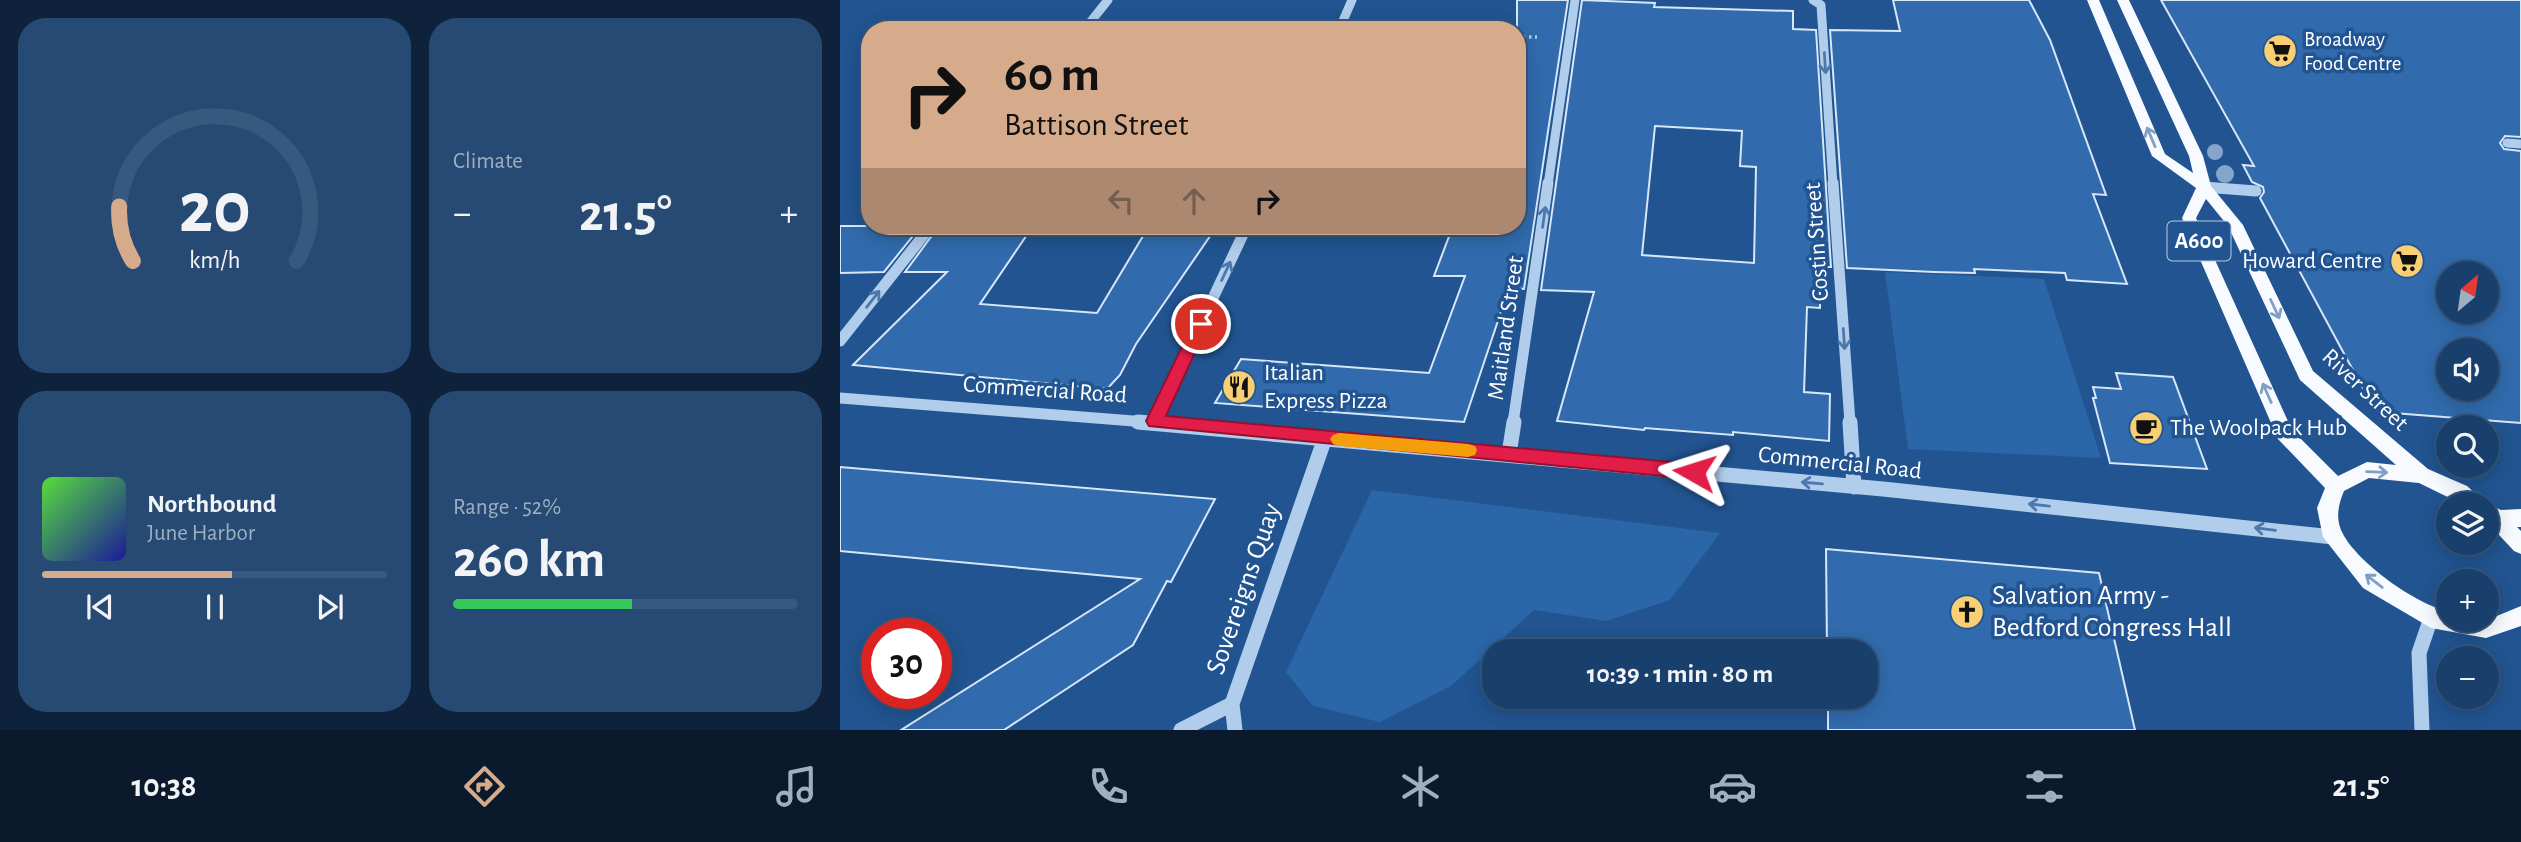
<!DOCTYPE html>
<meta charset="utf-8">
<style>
body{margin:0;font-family:"Alegreya Sans",sans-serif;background:#264a74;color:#f1f3f6;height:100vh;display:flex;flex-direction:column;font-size:26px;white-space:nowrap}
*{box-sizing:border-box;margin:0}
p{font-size:23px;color:#9fafc2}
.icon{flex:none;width:38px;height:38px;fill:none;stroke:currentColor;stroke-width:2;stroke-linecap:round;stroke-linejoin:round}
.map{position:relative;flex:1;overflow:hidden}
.details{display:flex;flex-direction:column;gap:18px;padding:18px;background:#0e233b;width:840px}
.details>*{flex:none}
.guide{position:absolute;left:21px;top:21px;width:665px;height:214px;border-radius:28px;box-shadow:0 4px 18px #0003,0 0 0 2px #37587f;background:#d6ab8b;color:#111;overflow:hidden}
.needle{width:46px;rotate:29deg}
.tools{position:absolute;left:1596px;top:261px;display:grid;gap:14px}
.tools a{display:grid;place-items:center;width:63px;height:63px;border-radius:50%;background:#193f6c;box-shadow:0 4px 18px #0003,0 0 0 2px #37587f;font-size:35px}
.speed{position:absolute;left:21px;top:618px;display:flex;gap:14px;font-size:35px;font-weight:700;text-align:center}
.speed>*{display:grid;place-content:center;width:91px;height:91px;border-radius:50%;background:#193f6c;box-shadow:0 4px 18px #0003,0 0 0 2px #37587f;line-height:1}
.speed .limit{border:10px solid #d22;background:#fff;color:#111}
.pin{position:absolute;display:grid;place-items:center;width:60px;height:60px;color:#fff;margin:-30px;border:4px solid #fff;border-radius:50%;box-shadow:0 2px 7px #0007}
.me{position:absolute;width:77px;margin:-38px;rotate:276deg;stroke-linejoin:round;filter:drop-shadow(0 0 5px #0008)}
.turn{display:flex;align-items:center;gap:24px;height:147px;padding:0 28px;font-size:32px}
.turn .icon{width:91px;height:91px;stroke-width:2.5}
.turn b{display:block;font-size:49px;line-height:60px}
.lanes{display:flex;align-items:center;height:66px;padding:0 28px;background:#0003;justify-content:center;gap:35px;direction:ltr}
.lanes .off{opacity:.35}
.big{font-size:52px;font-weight:600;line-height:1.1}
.details .tile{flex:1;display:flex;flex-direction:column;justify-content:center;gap:10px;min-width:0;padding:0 24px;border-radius:28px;background:#264a74}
.details .dial{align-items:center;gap:0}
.dial svg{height:182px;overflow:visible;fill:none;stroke:#37587f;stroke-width:7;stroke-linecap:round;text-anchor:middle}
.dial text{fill:#f1f3f6;stroke:none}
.song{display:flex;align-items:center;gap:21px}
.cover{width:84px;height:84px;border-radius:10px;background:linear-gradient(135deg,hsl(110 70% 55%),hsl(240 70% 35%))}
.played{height:7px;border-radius:4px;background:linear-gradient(90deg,#d6ab8b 55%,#37587f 55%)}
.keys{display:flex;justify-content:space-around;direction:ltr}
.heat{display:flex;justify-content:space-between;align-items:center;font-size:38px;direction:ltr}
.charge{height:10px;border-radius:5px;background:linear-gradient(90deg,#34c759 52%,#37587f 0)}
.details .tiles{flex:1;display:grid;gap:18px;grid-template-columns:repeat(2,1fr)}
.trip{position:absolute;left:642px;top:639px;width:396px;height:70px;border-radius:28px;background:#193f6c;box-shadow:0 4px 18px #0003,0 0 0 2px #37587f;font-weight:600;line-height:70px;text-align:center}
.tab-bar{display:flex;height:112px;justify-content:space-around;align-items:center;background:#0a192b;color:#9fafc2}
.tab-bar .icon{width:49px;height:49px}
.tab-bar .current{color:#d6ab8b}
.tab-bar b{font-size:32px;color:#f1f3f6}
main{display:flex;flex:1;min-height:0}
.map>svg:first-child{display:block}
.green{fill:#2b66a8}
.building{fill:#316bad;stroke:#d7e7f9;stroke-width:2;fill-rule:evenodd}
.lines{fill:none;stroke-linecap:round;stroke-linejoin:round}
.path{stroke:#b1cdec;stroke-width:3.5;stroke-dasharray:2.5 3.5;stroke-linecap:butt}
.minor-far2{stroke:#b1cdec;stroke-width:9}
.minor-far1{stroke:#b1cdec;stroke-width:11}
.minor{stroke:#b1cdec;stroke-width:15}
.major{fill:#f7faff;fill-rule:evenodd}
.tree{fill:#85a5ca}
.oneway{stroke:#4c78ac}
.oneway2{stroke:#819fc2}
.route{fill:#e11d48;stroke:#92132f;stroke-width:2}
.slow{fill:#f59e0b}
.labels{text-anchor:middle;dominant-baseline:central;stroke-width:7;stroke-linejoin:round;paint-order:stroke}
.far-poi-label{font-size:21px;fill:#fff;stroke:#215490;text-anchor:start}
.shield{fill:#215490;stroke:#bcccde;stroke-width:2}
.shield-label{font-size:23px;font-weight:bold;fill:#fff}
.street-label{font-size:24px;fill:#fff;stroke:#215490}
.poi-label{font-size:24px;fill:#fff;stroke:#215490;text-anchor:start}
.near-street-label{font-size:28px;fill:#fff;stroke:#215490}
.near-poi-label{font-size:28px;fill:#fff;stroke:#215490;text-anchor:start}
</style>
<main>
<section class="details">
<div class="tiles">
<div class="tile dial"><svg viewBox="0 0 100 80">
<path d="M14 69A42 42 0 1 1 86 69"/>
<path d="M14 69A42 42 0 0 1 8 45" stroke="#d6ab8b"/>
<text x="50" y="56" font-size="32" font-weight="700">20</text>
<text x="50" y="72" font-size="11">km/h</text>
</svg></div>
<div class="tile"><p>Climate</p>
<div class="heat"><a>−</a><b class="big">21.5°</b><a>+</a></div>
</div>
<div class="tile">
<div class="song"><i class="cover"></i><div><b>Northbound</b><p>June Harbor</p></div></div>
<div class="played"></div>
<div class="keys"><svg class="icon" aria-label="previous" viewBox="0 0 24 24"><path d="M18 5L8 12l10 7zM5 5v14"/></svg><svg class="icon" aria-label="pause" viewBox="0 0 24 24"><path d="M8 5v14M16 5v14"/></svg><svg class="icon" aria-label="next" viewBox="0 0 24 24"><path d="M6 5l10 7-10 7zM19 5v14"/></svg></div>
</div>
<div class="tile"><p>Range · 52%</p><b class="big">260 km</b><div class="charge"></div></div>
</div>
</section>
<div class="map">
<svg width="1681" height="730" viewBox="0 0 1681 730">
<rect width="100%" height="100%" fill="#215490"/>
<path class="green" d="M1045,272L1204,279L1261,458L1068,449Z
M532,490L880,533L830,600L766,621L694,610L611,686L540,722L473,706L446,672Z"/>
<path class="building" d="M677,0H728L684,289L669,288L624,422L375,403L401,359L589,373L625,276H594L613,226H677Z
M742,0L815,3L814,7L953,11V29L976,30L991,267H980V308L967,307L964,392L990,394L989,441L893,432V435L805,428L804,430L717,421L754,292L701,290ZM815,126L902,131L900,166L916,167L914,263L802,255Z
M1053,0H1189L1210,40L1266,195L1253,194L1287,284L1227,280L1225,273L1134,269L1135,273L1094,272L1007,268L990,30L1060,31Z
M1321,0H1681V137L1665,136L1660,143L1664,149L1681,151V423L1553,413L1528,398L1420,198L1424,192L1423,187L1412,182L1403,165L1414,166ZM1608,273H1647V312H1608ZM1608,350H1647V388H1608Z
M0,226H81L44,272L0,273Z
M99,226H193L140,304L257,313L309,226H377L296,344L280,375L267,389L13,365L107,272H65Z
M1276,373L1333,377L1367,469L1270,463L1253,398H1256L1253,387L1281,389Z
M0,467L375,499L331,582L327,581L293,645L164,730H61L300,579L0,551Z
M986,549L1259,573L1295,730H988V696H1026V651H987Z"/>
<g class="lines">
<path class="path" d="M677,37H697"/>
<path class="minor-far2" d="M973,0L981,5L993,185
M244,30L268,0
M499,30L512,0
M1667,143L1681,144
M708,185L735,0"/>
<path class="minor-far1" d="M993,183L1010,423
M1364,187L1416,191
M0,341L91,226
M0,398L319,423
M315,421L407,226
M673,423L708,183"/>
<path class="minor" d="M298,422L1043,489L1493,537
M1010,422L1014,487
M669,454L674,422
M392,704L395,730
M341,730L392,704L485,438
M1582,730L1579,653L1591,618"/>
<path class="major" d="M1247,0H1259L1325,154L1353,173L1349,156L1277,0H1289L1363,156L1371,186L1403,225L1473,371L1588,469L1627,486L1646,503L1661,510L1681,509V527H1677L1681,531V554L1674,551L1647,522V504H1622L1579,483L1529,478L1504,491C1498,505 1495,520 1503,534C1518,563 1577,605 1608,611V620H1647L1681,606V626L1646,638L1591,628L1523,588L1483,537L1477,508L1485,488L1438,439L1342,218L1356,188L1312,156ZM1366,199L1388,226L1460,380L1556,465L1527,462L1498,476L1452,430L1356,218Z"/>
</g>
<g class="tree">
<circle cx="1375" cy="152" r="8"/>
<circle cx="1385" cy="174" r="9"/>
</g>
<defs><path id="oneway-shaft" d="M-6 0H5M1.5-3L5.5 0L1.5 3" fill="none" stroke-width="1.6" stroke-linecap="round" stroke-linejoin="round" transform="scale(1.75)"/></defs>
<g class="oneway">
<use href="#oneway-shaft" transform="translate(985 63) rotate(86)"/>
<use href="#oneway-shaft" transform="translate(704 217) rotate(-82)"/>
<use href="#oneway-shaft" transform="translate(386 271) rotate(-65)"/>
<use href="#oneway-shaft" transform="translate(33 299) rotate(-52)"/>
<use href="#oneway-shaft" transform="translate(1004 339) rotate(86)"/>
<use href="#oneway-shaft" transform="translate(972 483) rotate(-175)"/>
<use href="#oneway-shaft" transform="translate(1199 505) rotate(-174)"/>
<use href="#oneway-shaft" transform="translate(1425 529) rotate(-173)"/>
</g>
<g class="oneway2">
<use href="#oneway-shaft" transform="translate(1311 137) rotate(-113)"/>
<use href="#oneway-shaft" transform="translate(1435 309) rotate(65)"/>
<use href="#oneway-shaft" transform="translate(1427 393) rotate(-114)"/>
<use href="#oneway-shaft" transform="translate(1537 472) rotate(2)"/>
<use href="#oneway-shaft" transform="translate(1534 581) rotate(-142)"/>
</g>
<path class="route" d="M361,318L368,324L326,416L854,464L861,467L863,472L861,477L854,479L309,426L306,421L353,324Z"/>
<path class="slow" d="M499,433L628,444L635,446L637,450L635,455L628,457L499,446L493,444L490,439L493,435Z"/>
<defs>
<g id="supermarket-disc" transform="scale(1.75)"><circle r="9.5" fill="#f9cf73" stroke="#215490"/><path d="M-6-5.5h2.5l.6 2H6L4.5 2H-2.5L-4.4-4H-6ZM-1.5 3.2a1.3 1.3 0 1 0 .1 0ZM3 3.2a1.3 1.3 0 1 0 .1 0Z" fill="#111"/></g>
<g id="restaurant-disc" transform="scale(1.75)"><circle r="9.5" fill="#f9cf73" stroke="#215490"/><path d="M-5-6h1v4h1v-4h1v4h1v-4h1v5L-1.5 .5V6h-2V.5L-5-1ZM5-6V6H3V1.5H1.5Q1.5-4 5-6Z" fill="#111"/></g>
<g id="cafe-disc" transform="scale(1.75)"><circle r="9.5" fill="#f9cf73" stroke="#215490"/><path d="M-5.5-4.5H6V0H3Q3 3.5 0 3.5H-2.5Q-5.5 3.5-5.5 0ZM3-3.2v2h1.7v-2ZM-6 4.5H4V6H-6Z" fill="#111"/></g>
<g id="church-disc" transform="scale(1.75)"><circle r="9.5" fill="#f9cf73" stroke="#215490"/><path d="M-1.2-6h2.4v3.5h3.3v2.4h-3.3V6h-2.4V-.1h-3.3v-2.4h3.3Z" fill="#111"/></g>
</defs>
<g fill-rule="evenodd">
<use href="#supermarket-disc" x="1440" y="51"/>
<use href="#supermarket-disc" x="1567" y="261"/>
<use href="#restaurant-disc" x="399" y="387"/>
<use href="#cafe-disc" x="1306" y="428"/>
<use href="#church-disc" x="1127" y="612"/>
</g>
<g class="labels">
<g class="far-poi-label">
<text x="1464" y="39">Broadway<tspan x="1464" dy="24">Food Centre</tspan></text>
</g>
<rect class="shield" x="1327.5" y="221.5" width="63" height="39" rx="5"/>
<g class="shield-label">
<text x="1359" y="241">A600</text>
</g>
<g class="street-label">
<text transform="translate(977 242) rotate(-94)">Costin Street</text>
<text transform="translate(666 328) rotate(-82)">Maitland Street</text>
<text transform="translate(205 390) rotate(4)">Commercial Road</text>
<text transform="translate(1525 390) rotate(43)">River Street</text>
<text transform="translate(1000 463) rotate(6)">Commercial Road</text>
</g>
<g class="poi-label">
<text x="1542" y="261" text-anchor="end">Howard Centre</text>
<text x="424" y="373">Italian<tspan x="424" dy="28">Express Pizza</tspan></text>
<text x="1330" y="428">The Woolpack Hub</text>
</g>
<g class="near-street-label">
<text transform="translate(404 589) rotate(-71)">Sovereigns Quay</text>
</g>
<g class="near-poi-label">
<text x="1152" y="596">Salvation Army -<tspan x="1152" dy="32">Bedford Congress Hall</tspan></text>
</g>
</g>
</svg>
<div class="tools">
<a><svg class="needle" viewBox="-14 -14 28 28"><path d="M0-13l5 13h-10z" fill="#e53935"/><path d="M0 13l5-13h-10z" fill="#9fafc2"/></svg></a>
<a><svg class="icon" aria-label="sound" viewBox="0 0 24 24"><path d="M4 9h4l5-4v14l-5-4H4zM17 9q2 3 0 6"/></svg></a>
<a><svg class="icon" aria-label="search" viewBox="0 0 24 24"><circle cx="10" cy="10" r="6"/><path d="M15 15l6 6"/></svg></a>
<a><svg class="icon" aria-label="layers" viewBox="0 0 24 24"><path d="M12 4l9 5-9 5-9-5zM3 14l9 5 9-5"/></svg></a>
<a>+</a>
<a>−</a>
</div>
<div class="speed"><div class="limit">30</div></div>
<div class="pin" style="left:361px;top:324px;background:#d93025"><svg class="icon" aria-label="arrive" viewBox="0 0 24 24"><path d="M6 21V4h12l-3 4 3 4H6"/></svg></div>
<svg class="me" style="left:854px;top:472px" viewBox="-20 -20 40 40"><path d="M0-17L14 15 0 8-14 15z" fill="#e11d48" stroke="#fff" stroke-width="4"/></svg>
<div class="trip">10:39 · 1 min · 80 m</div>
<div class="guide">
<div class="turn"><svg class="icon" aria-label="right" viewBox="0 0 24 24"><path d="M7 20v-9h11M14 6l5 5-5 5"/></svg><div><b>60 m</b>Battison Street</div></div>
<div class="lanes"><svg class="icon off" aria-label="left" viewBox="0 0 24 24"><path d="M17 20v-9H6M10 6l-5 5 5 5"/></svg><svg class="icon off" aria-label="ahead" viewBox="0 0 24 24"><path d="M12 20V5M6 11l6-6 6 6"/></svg><svg class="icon" aria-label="right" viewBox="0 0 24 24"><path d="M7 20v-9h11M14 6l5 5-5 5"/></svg></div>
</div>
</div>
</main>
<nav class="tab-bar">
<b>10:38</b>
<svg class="icon current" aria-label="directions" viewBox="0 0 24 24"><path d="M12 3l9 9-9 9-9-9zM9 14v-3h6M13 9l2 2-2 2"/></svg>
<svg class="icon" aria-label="music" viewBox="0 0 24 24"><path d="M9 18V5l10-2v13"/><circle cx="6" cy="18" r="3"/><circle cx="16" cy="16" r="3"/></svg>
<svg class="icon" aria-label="phone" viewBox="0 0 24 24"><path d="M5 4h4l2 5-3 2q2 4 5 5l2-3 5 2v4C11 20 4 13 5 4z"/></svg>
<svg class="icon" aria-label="climate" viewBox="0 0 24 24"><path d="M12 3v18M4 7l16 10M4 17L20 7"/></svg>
<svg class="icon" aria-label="car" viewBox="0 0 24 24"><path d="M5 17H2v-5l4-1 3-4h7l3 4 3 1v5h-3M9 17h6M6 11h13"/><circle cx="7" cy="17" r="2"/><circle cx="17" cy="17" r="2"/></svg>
<svg class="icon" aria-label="filters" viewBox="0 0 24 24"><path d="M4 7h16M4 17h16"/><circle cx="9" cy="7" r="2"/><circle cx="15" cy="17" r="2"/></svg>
<b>21.5°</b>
</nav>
